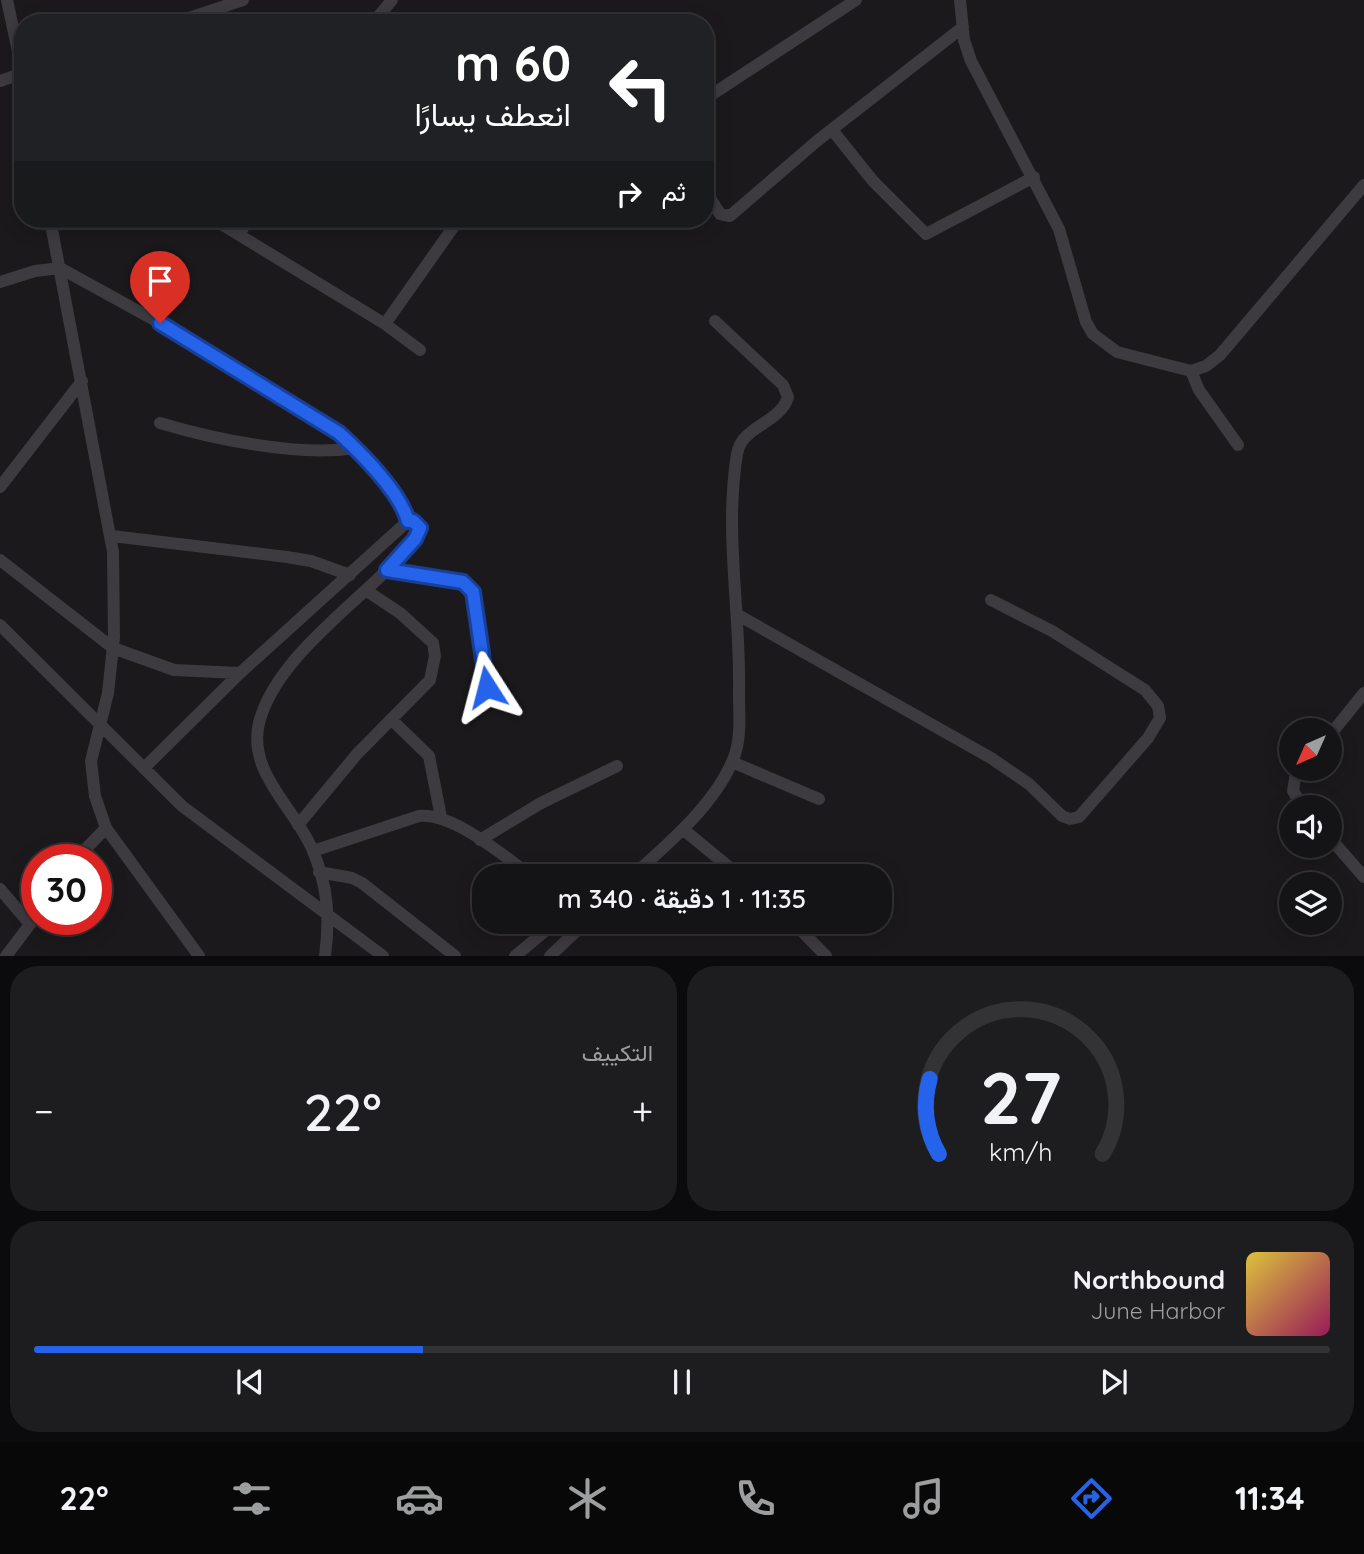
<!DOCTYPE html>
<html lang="ar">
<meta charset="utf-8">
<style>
body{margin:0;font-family:Quicksand,Vazirmatn,sans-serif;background:#1d1c1e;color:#f1f3f6;direction:rtl;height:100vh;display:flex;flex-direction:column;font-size:26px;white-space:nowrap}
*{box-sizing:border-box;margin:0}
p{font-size:23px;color:#9d9ea0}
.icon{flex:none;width:38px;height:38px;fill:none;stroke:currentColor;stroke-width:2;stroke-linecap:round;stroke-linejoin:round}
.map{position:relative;height:956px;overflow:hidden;direction:ltr}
.sheet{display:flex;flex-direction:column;gap:10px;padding:10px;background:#0b0a0c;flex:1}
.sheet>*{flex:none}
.guide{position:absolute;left:14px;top:14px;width:700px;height:214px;border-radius:28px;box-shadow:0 4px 18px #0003,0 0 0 2px #333234;direction:rtl;background:#202124;color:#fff;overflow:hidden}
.needle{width:46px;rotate:225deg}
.buttons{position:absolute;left:1279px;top:718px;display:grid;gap:14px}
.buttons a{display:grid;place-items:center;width:63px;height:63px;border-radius:50%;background:#141315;box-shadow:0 4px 18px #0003,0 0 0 2px #333234;font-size:35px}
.speed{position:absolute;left:21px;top:844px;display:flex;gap:14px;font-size:35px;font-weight:700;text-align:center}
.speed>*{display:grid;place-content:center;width:91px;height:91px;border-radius:50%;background:#141315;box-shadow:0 4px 18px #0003,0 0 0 2px #333234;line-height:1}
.speed .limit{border:10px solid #d22;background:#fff;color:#111}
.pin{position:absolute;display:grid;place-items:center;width:60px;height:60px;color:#fff;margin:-72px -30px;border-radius:50% 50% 50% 0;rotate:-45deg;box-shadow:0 0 7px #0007}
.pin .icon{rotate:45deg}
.me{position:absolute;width:77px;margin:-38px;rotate:351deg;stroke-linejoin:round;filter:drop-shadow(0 0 5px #0008)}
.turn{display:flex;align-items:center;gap:24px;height:147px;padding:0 28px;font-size:32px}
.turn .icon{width:91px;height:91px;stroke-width:2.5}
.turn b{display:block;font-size:49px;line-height:60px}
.then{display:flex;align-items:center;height:66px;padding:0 28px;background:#0003;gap:14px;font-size:26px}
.big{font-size:52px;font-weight:600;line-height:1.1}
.sheet .widget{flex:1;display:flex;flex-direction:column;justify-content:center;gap:10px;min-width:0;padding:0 24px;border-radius:28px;background:#1d1c1e}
.sheet .dial{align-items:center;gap:0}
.dial svg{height:182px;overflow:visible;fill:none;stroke:#333234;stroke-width:7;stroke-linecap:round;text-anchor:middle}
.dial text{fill:#f1f3f6;stroke:none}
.song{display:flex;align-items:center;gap:21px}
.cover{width:84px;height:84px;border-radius:10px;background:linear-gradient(135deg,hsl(50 70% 55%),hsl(330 70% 35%))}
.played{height:7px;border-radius:4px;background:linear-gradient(90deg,#2563eb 30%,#333234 30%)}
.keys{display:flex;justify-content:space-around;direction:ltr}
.heat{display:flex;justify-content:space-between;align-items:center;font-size:38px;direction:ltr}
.sheet .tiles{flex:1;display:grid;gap:10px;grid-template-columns:1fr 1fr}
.widget:last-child{grid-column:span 2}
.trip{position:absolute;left:472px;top:864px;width:420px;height:70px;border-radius:28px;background:#141315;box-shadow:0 4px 18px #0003,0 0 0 2px #333234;font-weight:600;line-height:70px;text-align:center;direction:rtl}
.menu{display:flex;height:112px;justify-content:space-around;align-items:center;background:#080808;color:#9d9ea0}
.menu .icon{width:49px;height:49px}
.menu .current{color:#2563eb}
.menu b{font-size:32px;color:#f1f3f6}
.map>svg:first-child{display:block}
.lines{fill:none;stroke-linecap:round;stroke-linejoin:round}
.minor{stroke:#3e3b40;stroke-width:12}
.route-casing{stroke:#184099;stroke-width:18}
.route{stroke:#2563eb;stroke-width:12}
</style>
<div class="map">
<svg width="1364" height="956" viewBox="0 0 1364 956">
<rect width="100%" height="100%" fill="#1b191c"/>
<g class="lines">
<path class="minor" d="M7,0L23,75
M960,0L964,40L971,61L1059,229L1086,322L1093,334L1117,352L1191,371L1206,366L1220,355L1364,185
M174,23L243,0
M373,23L392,0
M0,81L23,73
M705,99L856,0
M833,131L873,181L926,234L1034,177
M705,190L720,214L730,216L817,141L963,27
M50,219L113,552L114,637L108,693L91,761L95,796L106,828L199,956
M213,219L385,324L420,350
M239,235L248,219
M0,282L35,271L60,268L189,339L339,433L395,496L408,521H413L420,528C417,543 398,559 388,569C345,612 274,663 259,723C247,773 296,809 313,851C328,887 330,918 325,956
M385,324L459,219
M1191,371L1199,390L1238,445
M160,423C213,439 300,457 354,448
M0,487L82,381
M112,536L287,557L311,561L350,575
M0,560L113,648L174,670L240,673
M387,570C407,573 459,574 471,587L487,687
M738,615L991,758L1029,784L1062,816L1070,819L1079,817L1148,738L1160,718L1158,706L1145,690L1052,631L991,600
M0,625L182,806L383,956
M392,720L429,756L441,817
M1330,735L1364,693
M732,762L819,799
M144,768L240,673L408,521
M1300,768L1296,773L1293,791L1303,807
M298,825L357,754L430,680L435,656L433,643L400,613L367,591
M684,830L741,877
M1330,838L1364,877
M480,840L541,803L617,766
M313,851L419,816C455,813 503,856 533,877
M76,859L106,828
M319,872L352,878L362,883L455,956
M631,877C667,845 713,806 732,762C742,741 739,716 739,693C741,614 724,533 737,454C742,425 780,424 788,397L783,385L715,321
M0,889L30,924
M793,922L826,956
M6,956L37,915
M515,956L556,922
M550,956L586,922"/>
</g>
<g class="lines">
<g class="route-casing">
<path id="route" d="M160,323L339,433C361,453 400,492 408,521H413L420,528L415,539L387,570L463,582L473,592L487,687"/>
</g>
<use href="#route" class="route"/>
</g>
</svg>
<div class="buttons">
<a><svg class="needle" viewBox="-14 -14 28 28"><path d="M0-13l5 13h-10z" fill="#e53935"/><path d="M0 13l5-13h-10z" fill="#9d9ea0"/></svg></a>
<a><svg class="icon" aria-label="sound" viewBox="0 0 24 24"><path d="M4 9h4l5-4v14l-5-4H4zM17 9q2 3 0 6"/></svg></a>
<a><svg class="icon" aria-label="layers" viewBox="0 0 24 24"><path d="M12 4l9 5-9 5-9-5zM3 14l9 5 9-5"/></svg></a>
</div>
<div class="speed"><div class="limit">30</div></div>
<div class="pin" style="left:160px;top:323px;background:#d93025"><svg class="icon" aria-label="arrive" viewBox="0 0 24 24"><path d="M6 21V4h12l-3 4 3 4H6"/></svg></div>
<svg class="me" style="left:487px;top:687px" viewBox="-20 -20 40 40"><path d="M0-17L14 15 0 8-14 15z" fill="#2563eb" stroke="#fff" stroke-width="4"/></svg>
<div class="trip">11:35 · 1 دقيقة · 340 m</div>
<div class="guide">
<div class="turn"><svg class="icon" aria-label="left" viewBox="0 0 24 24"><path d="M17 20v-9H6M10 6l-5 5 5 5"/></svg><div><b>60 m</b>انعطف يسارًا</div></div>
<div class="then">ثم<svg class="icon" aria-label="right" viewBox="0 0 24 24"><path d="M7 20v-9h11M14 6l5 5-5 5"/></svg></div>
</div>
</div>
<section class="sheet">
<div class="tiles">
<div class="widget dial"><svg viewBox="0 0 100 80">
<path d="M14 69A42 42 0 1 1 86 69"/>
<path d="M14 69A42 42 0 0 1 10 36" stroke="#2563eb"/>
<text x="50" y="56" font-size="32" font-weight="700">27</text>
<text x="50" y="72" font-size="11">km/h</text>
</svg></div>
<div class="widget"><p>التكييف</p>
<div class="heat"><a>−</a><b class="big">22°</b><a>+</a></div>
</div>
<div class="widget">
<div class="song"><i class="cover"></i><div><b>Northbound</b><p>June Harbor</p></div></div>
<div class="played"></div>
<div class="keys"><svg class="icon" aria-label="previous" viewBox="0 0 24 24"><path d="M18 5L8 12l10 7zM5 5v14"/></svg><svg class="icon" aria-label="pause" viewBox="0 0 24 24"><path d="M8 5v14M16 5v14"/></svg><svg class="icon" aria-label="next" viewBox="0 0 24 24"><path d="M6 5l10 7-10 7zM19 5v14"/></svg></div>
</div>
</div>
</section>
<nav class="menu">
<b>11:34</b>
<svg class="icon current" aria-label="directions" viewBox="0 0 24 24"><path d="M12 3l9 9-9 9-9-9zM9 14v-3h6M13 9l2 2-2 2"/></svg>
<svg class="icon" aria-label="music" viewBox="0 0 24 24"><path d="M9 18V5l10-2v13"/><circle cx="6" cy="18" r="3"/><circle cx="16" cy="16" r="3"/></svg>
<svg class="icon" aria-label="phone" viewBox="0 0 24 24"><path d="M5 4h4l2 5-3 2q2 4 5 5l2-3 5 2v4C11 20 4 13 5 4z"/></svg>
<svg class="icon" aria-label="climate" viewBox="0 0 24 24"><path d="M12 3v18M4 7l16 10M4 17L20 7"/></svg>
<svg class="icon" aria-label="car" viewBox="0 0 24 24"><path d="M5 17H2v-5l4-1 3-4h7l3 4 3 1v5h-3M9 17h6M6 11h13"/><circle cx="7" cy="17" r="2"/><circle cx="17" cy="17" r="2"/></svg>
<svg class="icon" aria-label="filters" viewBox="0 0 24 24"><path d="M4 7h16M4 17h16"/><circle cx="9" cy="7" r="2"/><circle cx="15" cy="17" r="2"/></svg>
<b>22°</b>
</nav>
